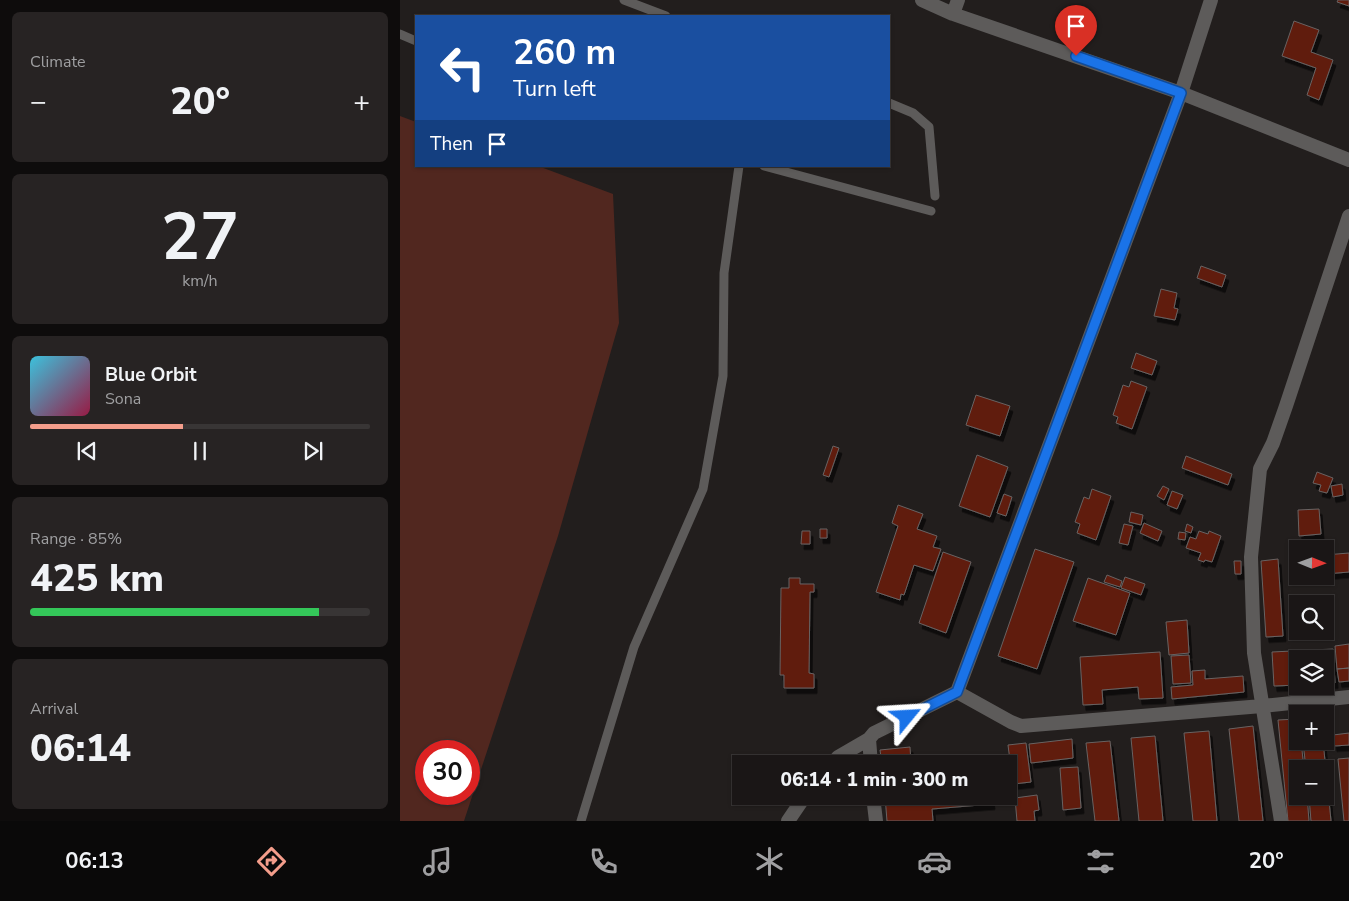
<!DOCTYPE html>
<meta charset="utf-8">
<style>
body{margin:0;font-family:"Nunito Sans",sans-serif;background:#272323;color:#f1f3f6;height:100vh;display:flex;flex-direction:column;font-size:19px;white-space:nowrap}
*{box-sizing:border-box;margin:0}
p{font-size:16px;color:#9f9fa1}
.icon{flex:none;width:28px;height:28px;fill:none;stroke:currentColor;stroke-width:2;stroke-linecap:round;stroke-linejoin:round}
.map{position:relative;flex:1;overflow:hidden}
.drawer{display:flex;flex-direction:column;gap:12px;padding:12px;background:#0e0c0c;width:400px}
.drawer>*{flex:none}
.guide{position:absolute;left:15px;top:15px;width:475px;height:152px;border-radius:0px;box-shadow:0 1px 4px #0004,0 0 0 1px #383535;background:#1a4fa0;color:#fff;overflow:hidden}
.needle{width:32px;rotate:91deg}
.fabs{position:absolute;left:889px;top:540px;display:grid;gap:10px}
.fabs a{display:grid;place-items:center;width:45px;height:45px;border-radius:0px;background:#1a1616;box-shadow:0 1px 4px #0004,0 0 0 1px #383535;font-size:25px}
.speed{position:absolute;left:15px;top:740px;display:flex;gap:10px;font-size:25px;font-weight:700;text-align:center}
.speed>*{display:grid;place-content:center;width:65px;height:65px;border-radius:50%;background:#1a1616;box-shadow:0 1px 4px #0004,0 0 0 1px #383535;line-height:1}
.speed .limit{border:8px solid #d22;background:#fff;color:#111}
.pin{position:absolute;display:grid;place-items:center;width:42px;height:42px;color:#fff;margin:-51px -21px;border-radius:50% 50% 50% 0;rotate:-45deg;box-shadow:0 0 5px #0007}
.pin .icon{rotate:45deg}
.me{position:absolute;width:55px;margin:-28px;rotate:63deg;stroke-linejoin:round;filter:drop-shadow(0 0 4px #0008)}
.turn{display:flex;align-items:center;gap:18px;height:105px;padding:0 15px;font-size:22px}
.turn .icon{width:65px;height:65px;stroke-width:2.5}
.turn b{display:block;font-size:35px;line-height:42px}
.then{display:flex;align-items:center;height:48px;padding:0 15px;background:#0003;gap:10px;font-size:19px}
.big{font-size:38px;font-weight:800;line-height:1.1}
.drawer .widget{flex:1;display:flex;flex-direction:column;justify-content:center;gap:8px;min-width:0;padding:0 18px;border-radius:8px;background:#272323}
.drawer .dial{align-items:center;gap:0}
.dial b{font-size:65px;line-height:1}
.song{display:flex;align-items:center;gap:15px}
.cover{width:60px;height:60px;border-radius:8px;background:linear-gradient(135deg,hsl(190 70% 55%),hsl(340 70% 35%))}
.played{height:5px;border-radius:2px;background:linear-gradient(90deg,#f49d8b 45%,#383535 45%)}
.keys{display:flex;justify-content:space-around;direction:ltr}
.heat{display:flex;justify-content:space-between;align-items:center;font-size:28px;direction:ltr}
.charge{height:8px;border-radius:4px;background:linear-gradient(90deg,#34c759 85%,#383535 0)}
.trip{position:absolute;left:332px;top:755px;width:285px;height:50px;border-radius:0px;background:#1a1616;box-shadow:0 1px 4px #0004,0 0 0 1px #383535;font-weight:800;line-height:50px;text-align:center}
.menu{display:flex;height:80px;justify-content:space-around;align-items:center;background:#0a0909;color:#9f9fa1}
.menu .icon{width:35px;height:35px}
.menu .selected{color:#f49d8b}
.menu b{font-size:22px;color:#f1f3f6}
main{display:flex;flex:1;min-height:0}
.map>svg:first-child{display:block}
.green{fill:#51271f;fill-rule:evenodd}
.building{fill:#611a0d;stroke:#686362;filter:url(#shadow)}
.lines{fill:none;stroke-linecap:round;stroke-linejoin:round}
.service{stroke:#5d5b5a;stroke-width:9}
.minor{stroke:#5d5b5a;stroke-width:14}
.route-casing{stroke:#114b97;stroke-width:12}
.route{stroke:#1a73e8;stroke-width:9}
</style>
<main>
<section class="drawer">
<div class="widget"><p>Climate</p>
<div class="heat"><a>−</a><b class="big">20°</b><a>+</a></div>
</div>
<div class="widget dial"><b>27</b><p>km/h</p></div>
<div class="widget">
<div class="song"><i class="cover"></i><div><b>Blue Orbit</b><p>Sona</p></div></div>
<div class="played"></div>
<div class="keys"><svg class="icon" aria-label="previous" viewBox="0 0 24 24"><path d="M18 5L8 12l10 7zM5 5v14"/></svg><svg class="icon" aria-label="pause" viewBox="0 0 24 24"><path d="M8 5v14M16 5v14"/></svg><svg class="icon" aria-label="next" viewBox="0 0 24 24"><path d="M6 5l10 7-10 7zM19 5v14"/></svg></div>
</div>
<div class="widget"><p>Range · 85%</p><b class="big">425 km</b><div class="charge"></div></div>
<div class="widget"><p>Arrival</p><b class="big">06:14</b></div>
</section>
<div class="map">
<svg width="949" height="821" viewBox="0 0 949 821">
<defs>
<filter id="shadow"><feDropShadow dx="3" dy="5.5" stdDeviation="0" flood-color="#0009"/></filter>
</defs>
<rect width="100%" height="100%" fill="#221e1d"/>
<path class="green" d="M0,116L16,122V166H138L213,194L219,323L158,536L64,821H0ZM26,751H69V794H26Z"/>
<path class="building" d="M938,0H949V6L937,2Z
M894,21L919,30L911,52L933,60L919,100L907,95L916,68L882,56Z
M801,266L826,275L822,287L797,278Z
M761,289L777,293L774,308L778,309L775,320L754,316Z
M736,353L757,361L752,375L731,368Z
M731,381L747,387L732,429L716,423L718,417L713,415L723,385L729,387Z
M576,395L610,406L600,436L566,425Z
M433,446L439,448L429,477L423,475Z
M577,455L608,467L590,517L559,506Z
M786,456L832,474L828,485L782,468Z
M917,472L933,478L927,493L919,491L921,485L913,483Z
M942,484L943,495L933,497L931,486Z
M763,486L769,489L764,500L757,496Z
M692,489L711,496L696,540L677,533L680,524L675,522L684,497L689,499Z
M772,491L783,495L777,509L767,505Z
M604,494L612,497L606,516L597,513Z
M498,505L523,514L517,529L537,536L533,547L541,549L533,571L514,565L504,595L501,594L500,600L476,592L498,526L492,523Z
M919,509L921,534L899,536L898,510Z
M731,512L743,515L741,525L729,522Z
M744,523L762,531L758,541L740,533Z
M724,524L733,526L728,545L719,543Z
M787,524L793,527L791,533L785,531Z
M420,529H427V538H420Z
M402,531H410V544H401Z
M799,531L808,534L809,531L821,536L812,562L805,560L804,562L798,560L801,553L786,548L790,537L796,539Z
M779,532L786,533L785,540L778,539Z
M635,549L674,562L637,669L598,656Z
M543,552L571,562L546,633L519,623Z
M949,553V572L925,574V555Z
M878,559L883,636L866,637L861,561Z
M834,561H841V574H835Z
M707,575L722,581L720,587L704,582Z
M725,577L745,584L741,595L721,588Z
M389,578H400V584H414V592H410L409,673L414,674V688H384V675H380L381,588H389Z
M688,578L730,593L716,635L673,621Z
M787,620L789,653L769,655L766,622Z
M949,644V668L937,669L935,646Z
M933,649L935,683H925V659H898V685L874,686L872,652Z
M760,652L763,698L739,699L738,687L702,690L703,704L683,705L680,657Z
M789,655L791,683L773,684L771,656Z
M949,668V681L939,682L937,669Z
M805,670V679L843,676L844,692L772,699L771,687L793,685L792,671Z
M898,719V741H901L904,769H898V796H907L909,821H888L878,720Z
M853,726L863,821H839L829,729Z
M809,731L817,821H793L784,733Z
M949,733V745L934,746L933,735Z
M755,736L763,821H739L731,738Z
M672,739L673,758L631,763L629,744Z
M710,741L719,821H695L686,743Z
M903,741H923L931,821H911L909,796H925V769H906Z
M626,743L631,782L613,784L608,745Z
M510,747L511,764H482L480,750Z
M949,758V821H944L938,759Z
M588,759V764H537Z
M678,767L681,808L663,810L660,768Z
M637,795L639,810L634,811L635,821H617L615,798Z
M485,796H591L592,804L532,809L533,821H487Z"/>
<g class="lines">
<path class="service" d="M224,0L266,16
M0,34L16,41
M489,103L513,113L529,127L535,196
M364,166L531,211
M181,821L234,647L303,489L323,376L324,273L339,166"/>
<path class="minor" d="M522,0L553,14L781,93L811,0
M553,14L558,0
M949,160L781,93L557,692L611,722L621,726L862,706L949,697
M432,764L438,757L469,739
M471,764L469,739L474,733L557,692
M473,796L476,821
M388,821L405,796
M881,821L854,653L851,557L860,469L873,443L886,406L949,216"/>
</g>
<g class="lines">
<g class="route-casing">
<path id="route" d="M507,717L557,692L781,93L676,56"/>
</g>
<use href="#route" class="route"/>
</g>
</svg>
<div class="fabs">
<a><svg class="needle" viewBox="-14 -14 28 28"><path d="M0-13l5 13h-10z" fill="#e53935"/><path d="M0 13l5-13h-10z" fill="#9f9fa1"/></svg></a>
<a><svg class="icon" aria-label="search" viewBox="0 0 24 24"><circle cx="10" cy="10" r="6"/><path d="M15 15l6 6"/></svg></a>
<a><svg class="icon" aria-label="layers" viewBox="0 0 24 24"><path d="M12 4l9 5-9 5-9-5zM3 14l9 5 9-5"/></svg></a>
<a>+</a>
<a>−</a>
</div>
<div class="speed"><div class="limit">30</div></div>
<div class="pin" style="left:676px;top:56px;background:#d93025"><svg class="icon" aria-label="arrive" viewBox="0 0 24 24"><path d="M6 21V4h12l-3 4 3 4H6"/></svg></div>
<svg class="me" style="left:507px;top:717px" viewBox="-20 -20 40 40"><path d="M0-17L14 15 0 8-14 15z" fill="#1a73e8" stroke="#fff" stroke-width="4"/></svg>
<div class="trip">06:14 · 1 min · 300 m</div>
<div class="guide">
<div class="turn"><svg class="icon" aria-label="left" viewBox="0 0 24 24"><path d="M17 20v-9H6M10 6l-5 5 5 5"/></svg><div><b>260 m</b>Turn left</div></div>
<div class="then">Then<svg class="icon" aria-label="arrive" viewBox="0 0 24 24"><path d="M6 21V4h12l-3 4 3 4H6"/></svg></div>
</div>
</div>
</main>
<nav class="menu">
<b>06:13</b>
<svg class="icon selected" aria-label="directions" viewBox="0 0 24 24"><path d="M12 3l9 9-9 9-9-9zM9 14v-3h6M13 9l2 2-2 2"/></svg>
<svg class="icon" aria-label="music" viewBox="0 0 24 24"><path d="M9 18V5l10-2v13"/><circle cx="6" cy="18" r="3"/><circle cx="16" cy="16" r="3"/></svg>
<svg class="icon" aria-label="phone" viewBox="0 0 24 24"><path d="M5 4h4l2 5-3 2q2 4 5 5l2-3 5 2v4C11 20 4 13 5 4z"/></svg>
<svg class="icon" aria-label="climate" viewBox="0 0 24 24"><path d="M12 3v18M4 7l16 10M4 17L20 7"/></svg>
<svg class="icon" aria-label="car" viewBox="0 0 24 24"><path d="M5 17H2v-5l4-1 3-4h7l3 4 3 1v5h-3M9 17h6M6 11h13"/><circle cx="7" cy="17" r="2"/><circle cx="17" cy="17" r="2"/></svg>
<svg class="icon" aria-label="filters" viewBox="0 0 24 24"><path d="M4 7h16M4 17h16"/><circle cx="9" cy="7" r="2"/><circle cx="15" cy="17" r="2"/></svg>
<b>20°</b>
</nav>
